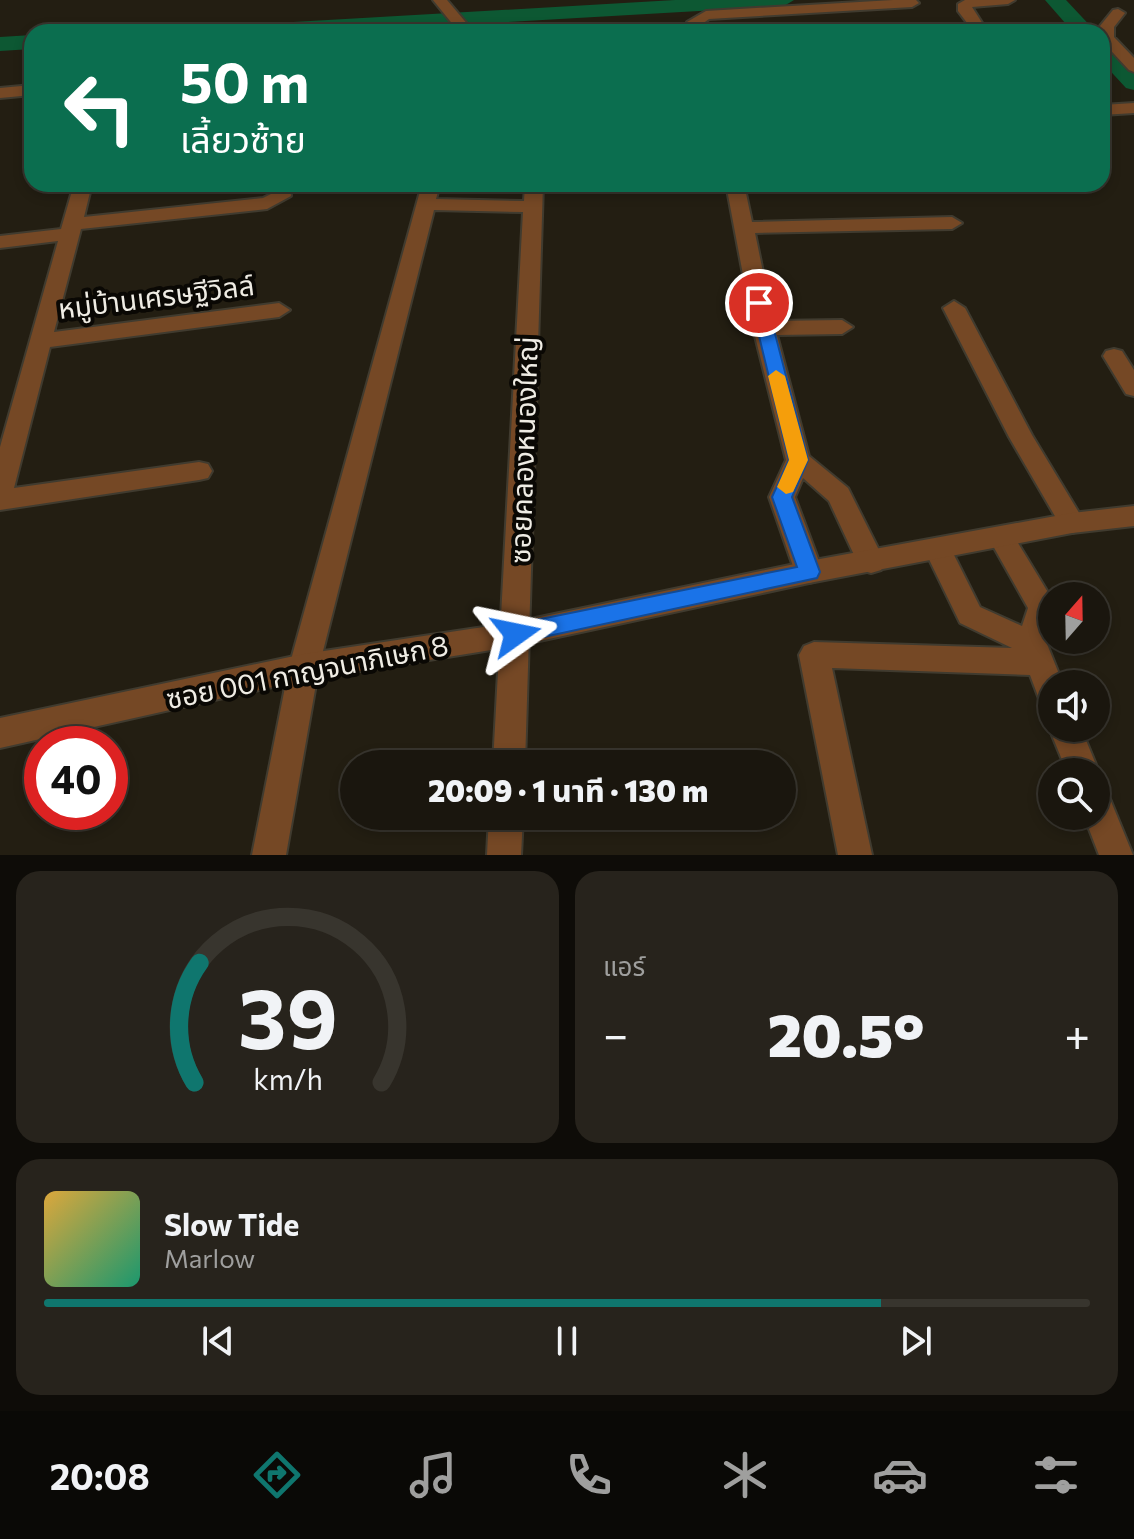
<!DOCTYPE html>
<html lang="th">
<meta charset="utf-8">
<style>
body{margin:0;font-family:Commissioner,"Noto Sans Thai",sans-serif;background:#27231c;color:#f1f3f6;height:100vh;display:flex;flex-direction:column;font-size:30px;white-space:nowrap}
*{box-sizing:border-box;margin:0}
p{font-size:26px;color:#9f9f9e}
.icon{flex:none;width:44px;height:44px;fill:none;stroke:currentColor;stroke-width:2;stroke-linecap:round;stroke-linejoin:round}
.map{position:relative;height:855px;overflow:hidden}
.details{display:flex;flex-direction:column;gap:16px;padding:16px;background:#0e0c08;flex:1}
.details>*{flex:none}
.guide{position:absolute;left:24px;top:24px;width:1086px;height:168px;border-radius:24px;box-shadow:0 4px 12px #0003,0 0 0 2px #38352e;background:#0b6e4f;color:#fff;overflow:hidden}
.needle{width:52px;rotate:20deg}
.tools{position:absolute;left:1038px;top:582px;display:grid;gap:16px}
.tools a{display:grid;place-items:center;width:72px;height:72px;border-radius:50%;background:#1a160e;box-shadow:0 4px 12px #0003,0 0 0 2px #38352e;font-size:40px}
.speed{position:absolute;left:24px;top:726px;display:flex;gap:16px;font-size:40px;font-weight:700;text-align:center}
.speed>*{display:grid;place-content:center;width:104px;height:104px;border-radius:50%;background:#1a160e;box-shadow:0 4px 12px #0003,0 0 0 2px #38352e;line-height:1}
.speed .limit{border:12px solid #d22;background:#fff;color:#111}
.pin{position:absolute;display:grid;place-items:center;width:68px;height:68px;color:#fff;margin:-34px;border:4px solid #fff;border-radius:50%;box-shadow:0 2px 8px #0007}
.me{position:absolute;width:88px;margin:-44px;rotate:78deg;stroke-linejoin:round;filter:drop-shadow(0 0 6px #0008)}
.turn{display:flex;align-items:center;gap:28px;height:168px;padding:0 24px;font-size:36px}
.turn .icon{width:104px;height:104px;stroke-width:2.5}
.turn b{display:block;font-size:56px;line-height:68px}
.big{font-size:60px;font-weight:800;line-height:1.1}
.details .tile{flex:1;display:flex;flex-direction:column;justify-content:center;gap:12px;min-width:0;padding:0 28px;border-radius:24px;background:#27231c}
.details .dial{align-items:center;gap:0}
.dial svg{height:208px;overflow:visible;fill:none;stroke:#38352e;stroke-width:7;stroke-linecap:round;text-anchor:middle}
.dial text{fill:#f1f3f6;stroke:none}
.song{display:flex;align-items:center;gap:24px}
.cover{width:96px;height:96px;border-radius:12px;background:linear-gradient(135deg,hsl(40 70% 55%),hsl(160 70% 35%))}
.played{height:8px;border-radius:4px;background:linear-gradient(90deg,#0f766e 80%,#38352e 80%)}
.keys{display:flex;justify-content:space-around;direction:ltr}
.heat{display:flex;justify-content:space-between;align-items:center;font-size:44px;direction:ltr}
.details .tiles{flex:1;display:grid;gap:16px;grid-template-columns:1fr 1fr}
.tile:last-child{grid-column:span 2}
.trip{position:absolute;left:340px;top:750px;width:456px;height:80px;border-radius:40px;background:#1a160e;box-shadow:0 4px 12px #0003,0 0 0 2px #38352e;font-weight:800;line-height:80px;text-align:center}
.tab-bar{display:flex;height:128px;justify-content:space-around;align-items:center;background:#0a0906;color:#9f9f9e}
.tab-bar .icon{width:56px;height:56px}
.tab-bar .active{color:#0f766e}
.tab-bar b{font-size:36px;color:#f1f3f6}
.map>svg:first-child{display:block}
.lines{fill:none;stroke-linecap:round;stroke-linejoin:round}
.canal{fill:#0d5833;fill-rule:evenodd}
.minor-casing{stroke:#403b2f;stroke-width:4}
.tertiary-casing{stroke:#403b2f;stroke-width:4}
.minor{fill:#754825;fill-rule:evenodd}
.tertiary{fill:#754825;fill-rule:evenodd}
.route{fill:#1a73e8;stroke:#114b97;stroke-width:2}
.slow{fill:#f59e0b}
.labels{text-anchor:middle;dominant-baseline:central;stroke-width:8;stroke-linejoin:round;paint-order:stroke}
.street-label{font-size:28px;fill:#efece4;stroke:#0a0804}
</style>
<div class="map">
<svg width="1134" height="855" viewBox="0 0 1134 855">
<rect width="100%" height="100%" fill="#231e12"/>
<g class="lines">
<path class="canal" d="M675,0H794L784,6L336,32H213L224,26Z
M1045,0H1066L1096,32H1073Z
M32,35V49L0,51V37Z
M1102,42L1110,44L1134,69V90L1126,88L1102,62Z"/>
<g class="minor-casing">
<path id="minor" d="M433,0H447L474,32H459Z
M893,0H916L919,3L912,7L709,19L702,24L704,32H690L687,22L706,11Z
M1015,0L1008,4L972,7L988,32H974L958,11V4L965,0Z
M1118,9L1125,13L1114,27V37L1134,58V72L1129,70L1102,41L1100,26L1113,10Z
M32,85V95L0,98V88Z
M1134,103V113L1102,115V105Z
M74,184H92L84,217L263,198L273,193L272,184H290L291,196L267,209L81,229L54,332L279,303L290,310L279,317L50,347L14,488L199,462L208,464L212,471L208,478L199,480L0,510V447L58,241L0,248V236L61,229Z
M422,184H440L436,199L524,201L525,184H543L525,764H493L523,212L434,210L319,667L286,855H252L289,667Z
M726,184H744L752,222L952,217L962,223L952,229L755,233L773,321L842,320L853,327L842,334L777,335L809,456L848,488L885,562L881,570L871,573L861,570L829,501L803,478L795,497L823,572L819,580L809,583L799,580L795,572L769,497L786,460L753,328Z
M954,301L965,308L1032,435L1081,516L1085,523L1081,530L1072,533L1063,530L1009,437L943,308Z
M1114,349L1122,351L1134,370V396L1126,394L1103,356L1106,351Z
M1001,527L1010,530L1052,599V623L1047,644L1063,684H1052V708L1041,704L1030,675L832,668L872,855H838L799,655L804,646L814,642L1012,648L960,623L924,549L927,541L937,538L947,541L980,607L1022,626L1028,608L988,537L992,530Z
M1052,722V728H1081L1099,772L1096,779V772H1067L1049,728Z
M1096,789L1108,794L1133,855H1099L1084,816H1096Z
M489,816H523L521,855H487Z"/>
</g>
<g class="tertiary-casing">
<path id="tertiary" d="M1134,506V526L1072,533L809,583L516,646L304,680L0,748V718L304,654L516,622L809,561L1072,513Z"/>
</g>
<use href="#minor" class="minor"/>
<use href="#tertiary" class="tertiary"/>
</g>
<path class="route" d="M759,298L767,303L808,460L792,497L820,572L817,578L516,643L508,640L505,634L508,627L516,624L797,567L772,497L789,460L751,303Z"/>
<path class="slow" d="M776,370L785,376L808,460L793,492L786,494L777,487L789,460L768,376Z"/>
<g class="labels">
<g class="street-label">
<text transform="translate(156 296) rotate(-7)">หมู่บ้านเศรษฐีวิลล์</text>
<text transform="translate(523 450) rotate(-88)">ซอยคลองหนองใหญ่</text>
<text transform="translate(307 671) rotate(-11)">ซอย 001 กาญจนาภิเษก 8</text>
</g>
</g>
</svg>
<div class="tools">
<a><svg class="needle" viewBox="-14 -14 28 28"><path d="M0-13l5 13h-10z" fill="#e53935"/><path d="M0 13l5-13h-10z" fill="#9f9f9e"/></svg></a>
<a><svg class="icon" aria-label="sound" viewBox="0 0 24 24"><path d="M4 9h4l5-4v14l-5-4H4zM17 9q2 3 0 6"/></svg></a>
<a><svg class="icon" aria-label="search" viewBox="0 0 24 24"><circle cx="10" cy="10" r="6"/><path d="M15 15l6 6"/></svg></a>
</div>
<div class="speed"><div class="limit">40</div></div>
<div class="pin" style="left:759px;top:303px;background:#d93025"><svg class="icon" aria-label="arrive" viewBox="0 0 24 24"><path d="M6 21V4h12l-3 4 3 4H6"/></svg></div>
<svg class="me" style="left:516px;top:634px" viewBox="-20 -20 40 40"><path d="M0-17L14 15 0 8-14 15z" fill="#1a73e8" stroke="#fff" stroke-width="4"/></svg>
<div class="trip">20:09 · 1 นาที · 130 m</div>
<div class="guide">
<div class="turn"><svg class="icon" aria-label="left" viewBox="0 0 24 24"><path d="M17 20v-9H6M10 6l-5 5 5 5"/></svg><div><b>50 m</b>เลี้ยวซ้าย</div></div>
</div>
</div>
<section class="details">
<div class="tiles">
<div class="tile dial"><svg viewBox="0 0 100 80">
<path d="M14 69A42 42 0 1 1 86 69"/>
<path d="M14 69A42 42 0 0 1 16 23" stroke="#0f766e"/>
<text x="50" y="56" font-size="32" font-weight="700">39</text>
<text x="50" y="72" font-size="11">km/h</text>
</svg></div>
<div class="tile"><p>แอร์</p>
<div class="heat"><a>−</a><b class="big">20.5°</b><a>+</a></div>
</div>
<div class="tile">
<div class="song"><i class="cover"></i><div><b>Slow Tide</b><p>Marlow</p></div></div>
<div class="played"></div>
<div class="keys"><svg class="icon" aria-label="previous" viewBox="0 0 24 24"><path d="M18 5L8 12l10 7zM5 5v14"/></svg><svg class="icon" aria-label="pause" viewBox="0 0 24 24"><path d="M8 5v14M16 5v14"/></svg><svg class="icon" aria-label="next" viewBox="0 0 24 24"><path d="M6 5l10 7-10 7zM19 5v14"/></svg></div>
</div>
</div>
</section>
<nav class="tab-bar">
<b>20:08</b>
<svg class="icon active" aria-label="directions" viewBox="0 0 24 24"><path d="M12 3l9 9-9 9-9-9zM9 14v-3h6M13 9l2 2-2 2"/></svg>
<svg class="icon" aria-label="music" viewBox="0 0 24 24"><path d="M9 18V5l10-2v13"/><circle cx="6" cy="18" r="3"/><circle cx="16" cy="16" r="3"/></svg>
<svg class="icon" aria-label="phone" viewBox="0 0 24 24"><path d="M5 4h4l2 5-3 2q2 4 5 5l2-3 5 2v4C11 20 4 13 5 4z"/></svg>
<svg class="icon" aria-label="climate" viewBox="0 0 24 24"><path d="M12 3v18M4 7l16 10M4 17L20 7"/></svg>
<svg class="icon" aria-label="car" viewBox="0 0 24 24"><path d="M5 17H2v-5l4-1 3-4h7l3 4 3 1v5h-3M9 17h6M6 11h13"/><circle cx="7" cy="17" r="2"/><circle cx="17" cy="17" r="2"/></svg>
<svg class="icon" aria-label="filters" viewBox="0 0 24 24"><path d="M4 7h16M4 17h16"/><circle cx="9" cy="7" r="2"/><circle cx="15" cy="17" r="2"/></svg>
</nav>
